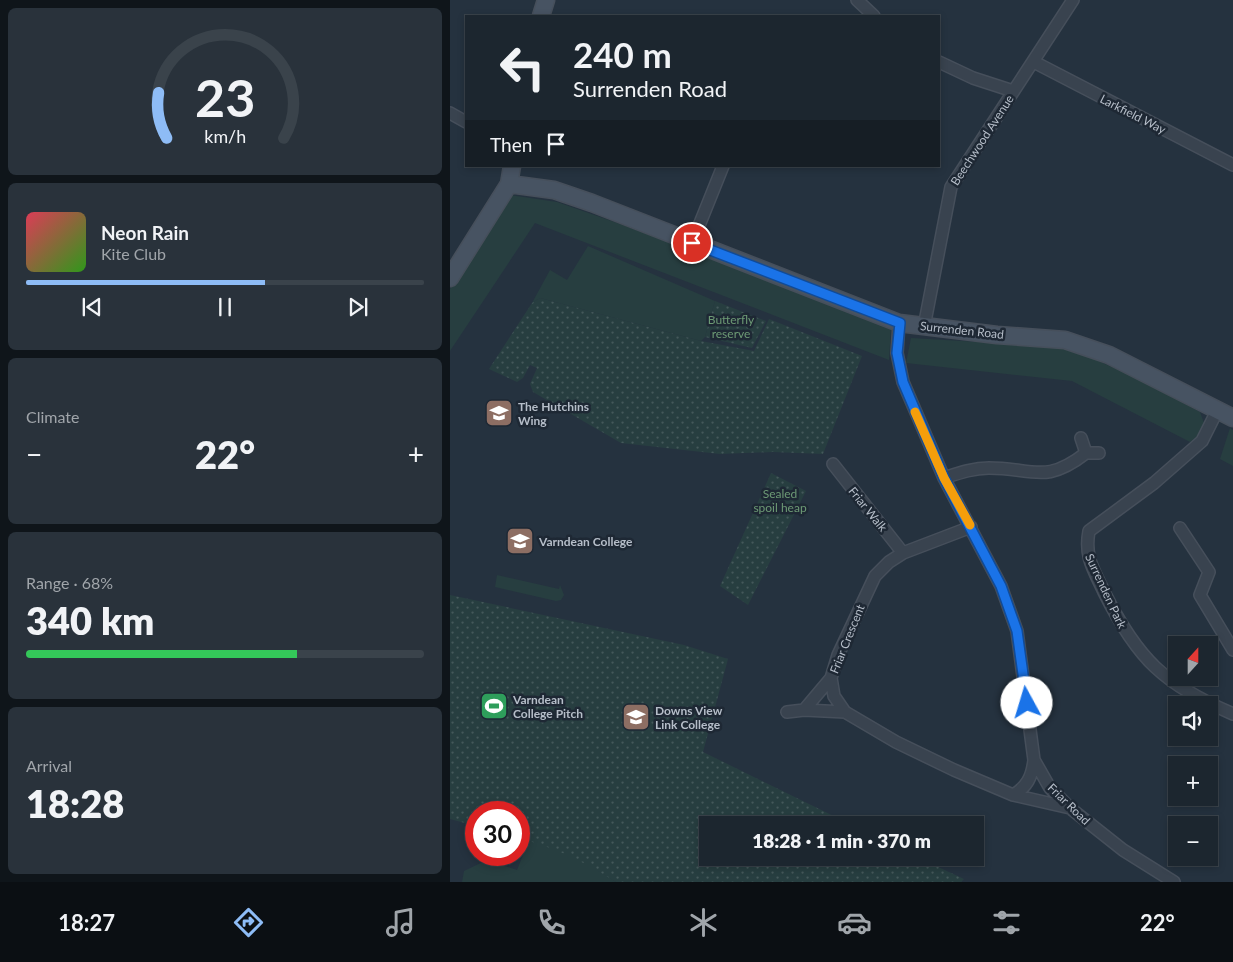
<!DOCTYPE html>
<meta charset="utf-8">
<style>
body{margin:0;font-family:Lato,sans-serif;background:#29323b;color:#f1f3f6;height:100vh;display:flex;flex-direction:column;font-size:19px;white-space:nowrap}
*{box-sizing:border-box;margin:0}
p{font-size:16px;color:#a0a5aa}
.icon{flex:none;width:28px;height:28px;fill:none;stroke:currentColor;stroke-width:2;stroke-linecap:round;stroke-linejoin:round}
.map{position:relative;flex:1;overflow:hidden}
.side{display:flex;flex-direction:column;gap:8px;padding:8px;background:#0f151a;width:450px}
.side>*{flex:none}
.top-card{position:absolute;left:15px;top:15px;width:475px;height:152px;border-radius:0px;box-shadow:0 2px 8px #0003,0 0 0 1px #3a434b;background:#1c262f;color:#f1f3f6;overflow:hidden}
.needle{width:32px;rotate:21deg}
.buttons{position:absolute;left:718px;top:636px;display:grid;gap:10px}
.buttons a{display:grid;place-items:center;width:50px;height:50px;border-radius:0px;background:#1c262f;box-shadow:0 2px 8px #0003,0 0 0 1px #3a434b;font-size:25px}
.speed{position:absolute;left:15px;top:801px;display:flex;gap:10px;font-size:25px;font-weight:700;text-align:center}
.speed>*{display:grid;place-content:center;width:65px;height:65px;border-radius:50%;background:#1c262f;box-shadow:0 2px 8px #0003,0 0 0 1px #3a434b;line-height:1}
.speed .limit{border:8px solid #d22;background:#fff;color:#111}
.pin{position:absolute;display:grid;place-items:center;width:42px;height:42px;color:#fff;margin:-21px;border:2px solid #fff;border-radius:50%;box-shadow:0 1px 5px #0007}
.me{position:absolute;width:55px;margin:-28px;rotate:354deg;stroke-linejoin:round;filter:drop-shadow(0 0 4px #0008)}
.turn{display:flex;align-items:center;gap:18px;height:105px;padding:0 25px;font-size:22px}
.turn .icon{width:65px;height:65px;stroke-width:2.5}
.turn b{display:block;font-size:35px;line-height:42px}
.then{display:flex;align-items:center;height:48px;padding:0 25px;background:#0003;gap:10px;font-size:19px}
.big{font-size:38px;font-weight:800;line-height:1.1}
.side .widget{flex:1;display:flex;flex-direction:column;justify-content:center;gap:8px;min-width:0;padding:0 18px;border-radius:8px;background:#29323b}
.side .dial{align-items:center;gap:0}
.dial svg{height:130px;overflow:visible;fill:none;stroke:#3a434b;stroke-width:7;stroke-linecap:round;text-anchor:middle}
.dial text{fill:#f1f3f6;stroke:none}
.song{display:flex;align-items:center;gap:15px}
.cover{width:60px;height:60px;border-radius:8px;background:linear-gradient(135deg,hsl(350 70% 55%),hsl(110 70% 35%))}
.played{height:5px;border-radius:2px;background:linear-gradient(90deg,#8ebcf6 60%,#3a434b 60%)}
.keys{display:flex;justify-content:space-around;direction:ltr}
.heat{display:flex;justify-content:space-between;align-items:center;font-size:28px;direction:ltr}
.charge{height:8px;border-radius:4px;background:linear-gradient(90deg,#34c759 68%,#3a434b 0)}
.trip{position:absolute;left:249px;top:816px;width:285px;height:50px;border-radius:0px;background:#1c262f;box-shadow:0 2px 8px #0003,0 0 0 1px #3a434b;font-weight:800;line-height:50px;text-align:center}
.menu{display:flex;height:80px;justify-content:space-around;align-items:center;background:#0b0f13;color:#a0a5aa}
.menu .icon{width:35px;height:35px}
.menu .on{color:#8ebcf6}
.menu b{font-size:22px;color:#f1f3f6}
main{display:flex;flex:1;min-height:0}
.map>svg:first-child{display:block}
.grass{fill:#273e40}
.park{fill:url(#park-dots)}
.lines{fill:none;stroke-linecap:round;stroke-linejoin:round}
.street-casing{stroke:#464f5b;stroke-width:14}
.secondary-casing{stroke:#464f5b;stroke-width:19}
.street{stroke:#39434f;stroke-width:11}
.secondary{stroke:#475362;stroke-width:16}
.route-casing{stroke:#114b97;stroke-width:12}
.route{stroke:#1a73e8;stroke-width:9}
.slow{stroke:#f59e0b;stroke-width:9}
.labels{text-anchor:middle;dominant-baseline:central;stroke-width:5;stroke-linejoin:round;paint-order:stroke}
.street-label{font-size:12px;fill:#b6bec9;stroke:#1e2834}
.park-label{font-size:12px;fill:#6d9a75;stroke:#1e2834}
.poi-label{font-size:12px;font-weight:bold;fill:#b6bec9;stroke:#1e2834;text-anchor:start}
</style>
<main>
<section class="side">
<div class="widget dial"><svg viewBox="0 0 100 80">
<path d="M14 69A42 42 0 1 1 86 69"/>
<path d="M14 69A42 42 0 0 1 9 41" stroke="#8ebcf6"/>
<text x="50" y="56" font-size="32" font-weight="700">23</text>
<text x="50" y="72" font-size="11">km/h</text>
</svg></div>
<div class="widget">
<div class="song"><i class="cover"></i><div><b>Neon Rain</b><p>Kite Club</p></div></div>
<div class="played"></div>
<div class="keys"><svg class="icon" aria-label="previous" viewBox="0 0 24 24"><path d="M18 5L8 12l10 7zM5 5v14"/></svg><svg class="icon" aria-label="pause" viewBox="0 0 24 24"><path d="M8 5v14M16 5v14"/></svg><svg class="icon" aria-label="next" viewBox="0 0 24 24"><path d="M6 5l10 7-10 7zM19 5v14"/></svg></div>
</div>
<div class="widget"><p>Climate</p>
<div class="heat"><a>−</a><b class="big">22°</b><a>+</a></div>
</div>
<div class="widget"><p>Range · 68%</p><b class="big">340 km</b><div class="charge"></div></div>
<div class="widget"><p>Arrival</p><b class="big">18:28</b></div>
</section>
<div class="map">
<svg width="783" height="882" viewBox="0 0 783 882">
<defs>
<pattern id="park-dots" width="8" height="8" patternUnits="userSpaceOnUse" patternTransform="scale(1.25)"><rect width="8" height="8" fill="#273e40"/><path d="M2 2h.1M6 6h.1" fill="none" stroke="#44585a" stroke-width="1.8" stroke-linecap="round"/></pattern>
</defs>
<rect width="100%" height="100%" fill="#25323f"/>
<path class="grass" d="M60,195L107,202L173,225L441,327L439,360L85,223L0,351V289Z
M138,246L265,301L255,337L251,341L90,298L82,303L100,270L117,280Z
M461,338L617,347L689,379L750,412L754,423L750,435L740,442L622,381L456,363Z
M780,428L783,430V466L770,459Z
M47,575L109,589L110,585L114,595L111,600L106,601L45,587Z
M79,840C111,848 139,864 166,882H12L14,871L37,860L67,870Z"/>
<path class="park" d="M90,298L251,341L304,351L319,319L412,356L373,454L323,452L270,454L171,443L83,392L80,384L87,368L80,365L73,378L67,382L39,369L82,303Z
M265,301L316,321L302,348L255,337Z
M321,473L356,491L298,605L270,586Z
M0,595L234,645L278,659L253,752L402,825H258V858H469L514,879L511,882H166C133,861 106,848 69,838V812H26V826L0,819Z"/>
<g class="lines">
<g class="street-casing">
<path id="street" d="M407,0L424,16
M489,62L523,78L563,91
M584,62L783,165
M0,113L16,122
M242,243L273,166
M449,323L447,353L453,382L494,478L551,586L567,631L584,760L600,788L620,808L673,850L724,882
M474,327L501,187L623,0
M767,411L752,441L704,483L639,531C634,557 644,570 654,592C688,660 714,684 783,714
M636,453H649
M383,464L453,553
M494,478C509,473 523,468 539,468C583,468 595,485 636,453L631,438
M521,527L453,553L439,562L425,576L388,655L381,678L384,696L395,712L446,742L504,770L563,795L620,808
M730,528L759,572L750,595L783,650
M354,710L381,678
M337,712L354,710L395,712
M563,795C577,787 582,777 584,760"/>
</g>
<g class="secondary-casing">
<path id="secondary" d="M91,16L96,0
M59,184L104,190L142,203L449,323L547,335L615,340L659,355L783,418
M0,278L59,184L62,166"/>
</g>
<use href="#street" class="street"/>
<use href="#secondary" class="secondary"/>
</g>
<g class="lines">
<g class="route-casing">
<path id="route" d="M242,243L450,323L447,353L453,382L494,478L551,586L567,631L577,703"/>
</g>
<use href="#route" class="route"/>
<path class="slow" d="M465,412L494,478L520,525"/>
</g>
<defs>
<g id="university-square" transform="scale(1.4375)"><rect x="-9" y="-9" width="18" height="18" rx="4" fill="#8d6e63" stroke="#1e2834"/><path d="M0-5L7-2L0 1L-7-2ZM-4 1L0 2.5L4 1V4Q0 6-4 4Z" fill="#fff"/></g>
<g id="stadium-square" transform="scale(1.4375)"><rect x="-9" y="-9" width="18" height="18" rx="4" fill="#2e9e5b" stroke="#1e2834"/><path d="M0-5a6.5 5 0 1 0 0 10a6.5 5 0 1 0 0-10ZM-3.5-1.8h7v3.6h-7Z" fill="#fff"/></g>
</defs>
<g fill-rule="evenodd">
<use href="#university-square" x="49" y="413"/>
<use href="#university-square" x="70" y="541"/>
<use href="#stadium-square" x="44" y="706"/>
<use href="#university-square" x="186" y="717"/>
</g>
<g class="labels">
<g class="street-label">
<text transform="translate(683 114) rotate(27)">Larkfield Way</text>
<text transform="translate(532 140) rotate(-57)">Beechwood Avenue</text>
<text transform="translate(512 330) rotate(6)">Surrenden Road</text>
<text transform="translate(418 509) rotate(51)">Friar Walk</text>
<text transform="translate(656 591) rotate(65)">Surrenden Park</text>
<text transform="translate(397 639) rotate(-68)">Friar Crescent</text>
<text transform="translate(619 804) rotate(44)">Friar Road</text>
</g>
<g class="park-label">
<text x="281" y="319">Butterfly<tspan x="281" dy="14">reserve</tspan></text>
<text x="330" y="493">Sealed<tspan x="330" dy="14">spoil heap</tspan></text>
</g>
<g class="poi-label">
<text x="68" y="406">The Hutchins<tspan x="68" dy="14">Wing</tspan></text>
<text x="89" y="541">Varndean College</text>
<text x="63" y="699">Varndean<tspan x="63" dy="14">College Pitch</tspan></text>
<text x="205" y="710">Downs View<tspan x="205" dy="14">Link College</tspan></text>
</g>
</g>
</svg>
<div class="buttons">
<a><svg class="needle" viewBox="-14 -14 28 28"><path d="M0-13l5 13h-10z" fill="#e53935"/><path d="M0 13l5-13h-10z" fill="#a0a5aa"/></svg></a>
<a><svg class="icon" aria-label="sound" viewBox="0 0 24 24"><path d="M4 9h4l5-4v14l-5-4H4zM17 9q2 3 0 6"/></svg></a>
<a>+</a>
<a>−</a>
</div>
<div class="speed"><div class="limit">30</div></div>
<div class="pin" style="left:242px;top:243px;background:#d93025"><svg class="icon" aria-label="arrive" viewBox="0 0 24 24"><path d="M6 21V4h12l-3 4 3 4H6"/></svg></div>
<svg class="me" style="left:577px;top:703px" viewBox="-20 -20 40 40"><circle r="19" fill="#fff"/><path d="M0-13L10 11 0 6-10 11z" fill="#1a73e8"/></svg>
<div class="trip">18:28 · 1 min · 370 m</div>
<div class="top-card">
<div class="turn"><svg class="icon" aria-label="left" viewBox="0 0 24 24"><path d="M17 20v-9H6M10 6l-5 5 5 5"/></svg><div><b>240 m</b>Surrenden Road</div></div>
<div class="then">Then<svg class="icon" aria-label="arrive" viewBox="0 0 24 24"><path d="M6 21V4h12l-3 4 3 4H6"/></svg></div>
</div>
</div>
</main>
<nav class="menu">
<b>18:27</b>
<svg class="icon on" aria-label="directions" viewBox="0 0 24 24"><path d="M12 3l9 9-9 9-9-9zM9 14v-3h6M13 9l2 2-2 2"/></svg>
<svg class="icon" aria-label="music" viewBox="0 0 24 24"><path d="M9 18V5l10-2v13"/><circle cx="6" cy="18" r="3"/><circle cx="16" cy="16" r="3"/></svg>
<svg class="icon" aria-label="phone" viewBox="0 0 24 24"><path d="M5 4h4l2 5-3 2q2 4 5 5l2-3 5 2v4C11 20 4 13 5 4z"/></svg>
<svg class="icon" aria-label="climate" viewBox="0 0 24 24"><path d="M12 3v18M4 7l16 10M4 17L20 7"/></svg>
<svg class="icon" aria-label="car" viewBox="0 0 24 24"><path d="M5 17H2v-5l4-1 3-4h7l3 4 3 1v5h-3M9 17h6M6 11h13"/><circle cx="7" cy="17" r="2"/><circle cx="17" cy="17" r="2"/></svg>
<svg class="icon" aria-label="filters" viewBox="0 0 24 24"><path d="M4 7h16M4 17h16"/><circle cx="9" cy="7" r="2"/><circle cx="15" cy="17" r="2"/></svg>
<b>22°</b>
</nav>
